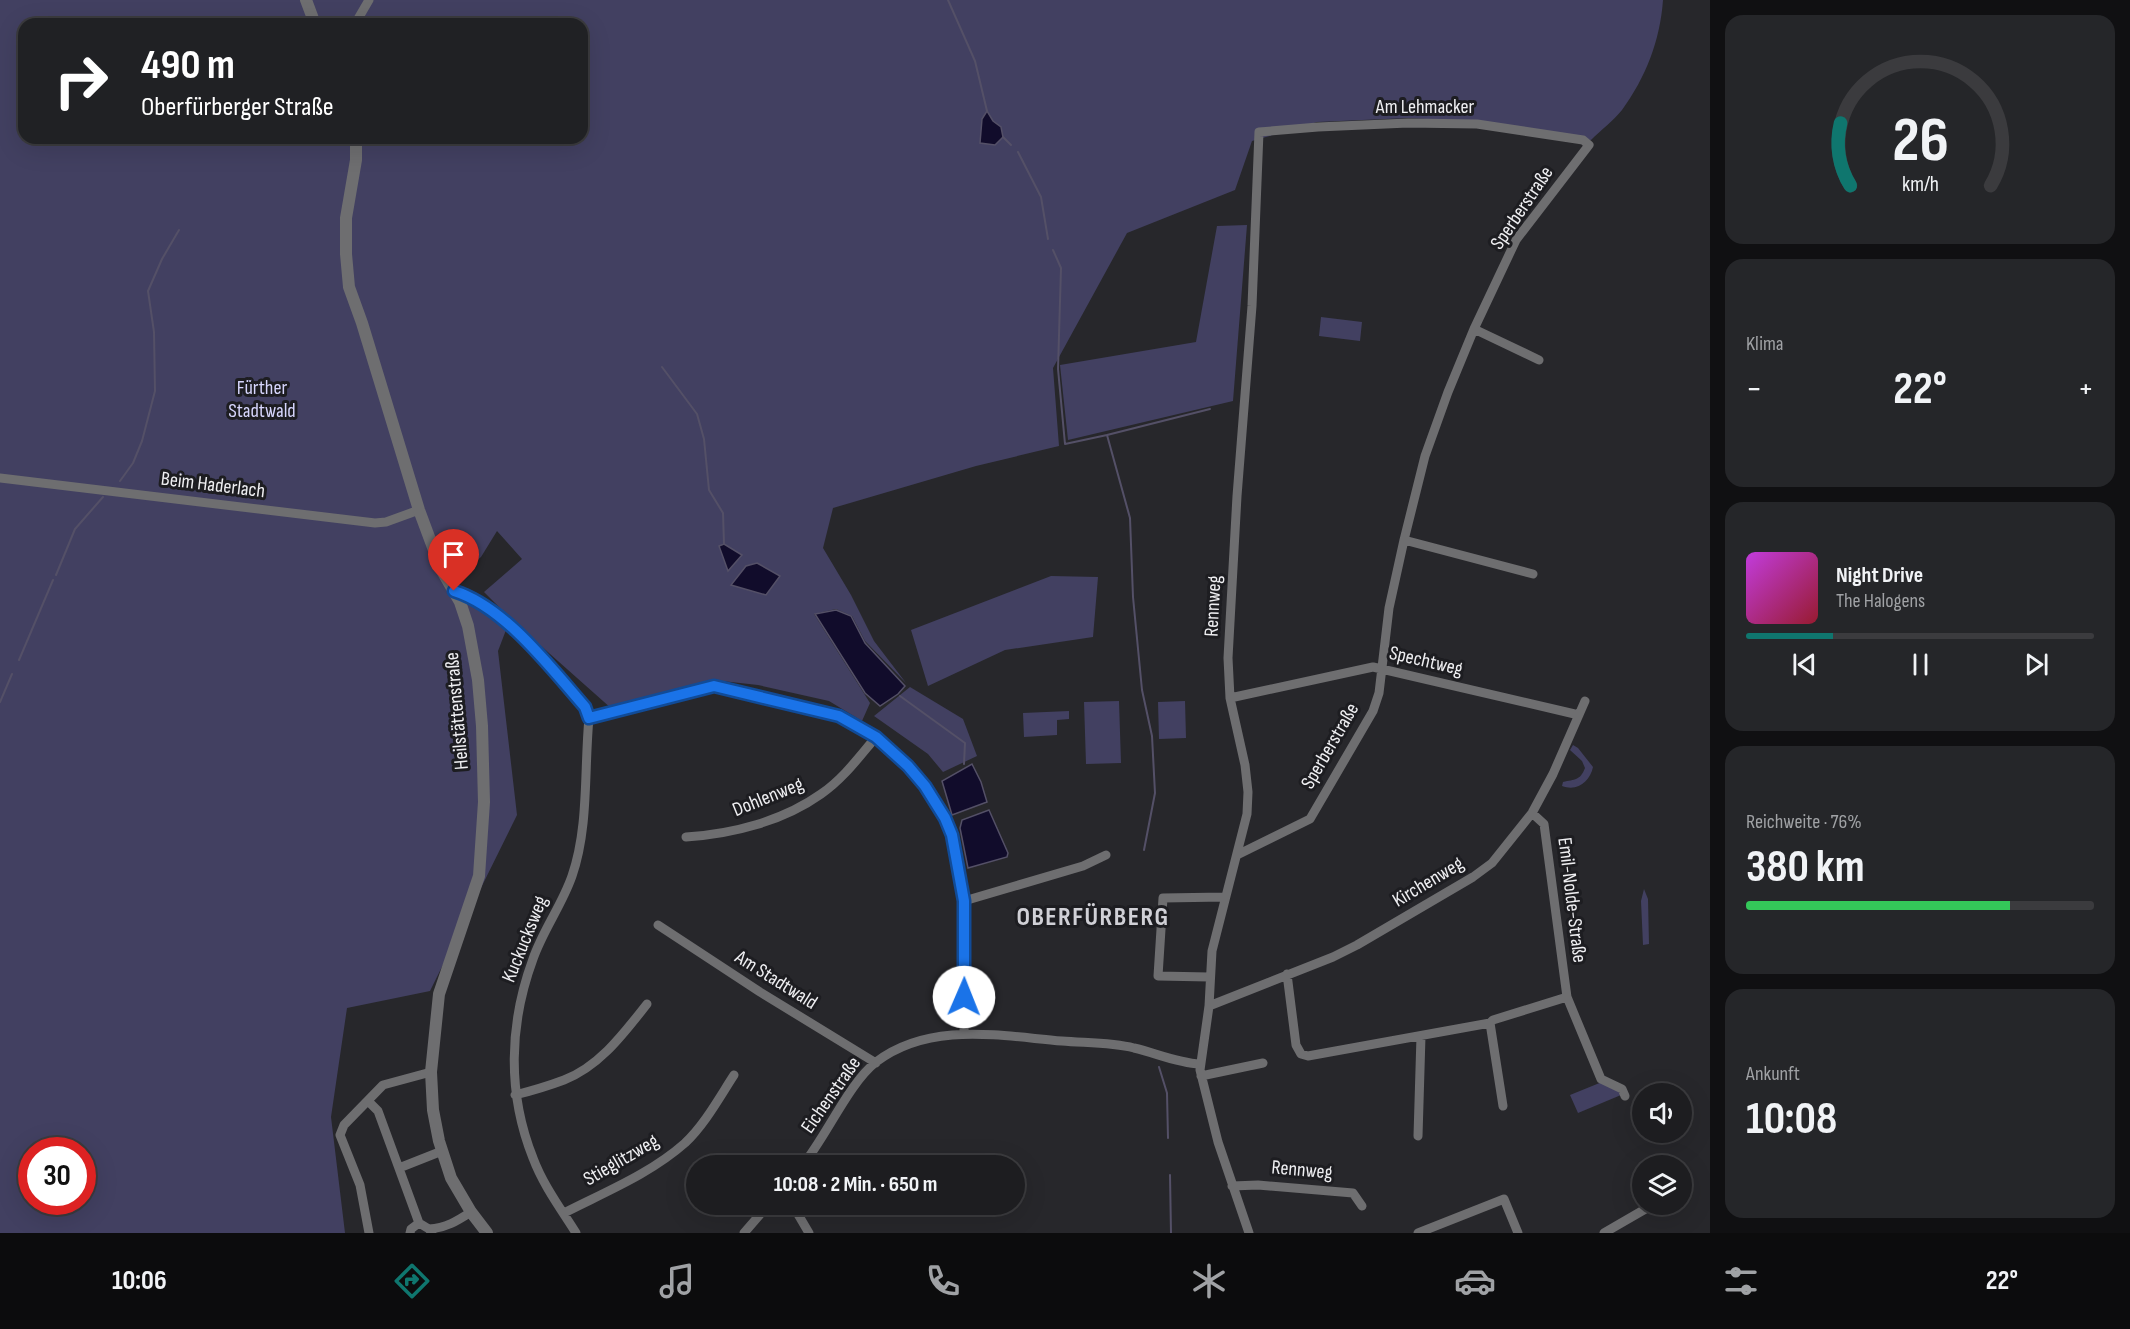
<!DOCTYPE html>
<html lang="de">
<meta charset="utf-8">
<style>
body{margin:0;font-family:"Sofia Sans Condensed",sans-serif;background:#252629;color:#f1f3f6;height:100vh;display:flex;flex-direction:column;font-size:22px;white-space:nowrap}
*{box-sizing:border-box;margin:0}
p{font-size:20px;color:#a0a2a5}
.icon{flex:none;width:33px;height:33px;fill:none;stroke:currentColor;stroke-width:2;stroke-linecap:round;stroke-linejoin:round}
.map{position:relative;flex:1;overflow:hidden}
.sheet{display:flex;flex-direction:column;gap:15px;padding:15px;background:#101012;width:420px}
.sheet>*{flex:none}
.guide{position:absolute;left:18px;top:18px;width:570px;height:126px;border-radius:18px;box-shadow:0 6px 24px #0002,0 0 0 2px #3b3b3e;background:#202124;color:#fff;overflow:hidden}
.controls{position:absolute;left:1632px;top:1083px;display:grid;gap:12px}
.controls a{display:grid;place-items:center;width:60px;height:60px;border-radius:50%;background:#1d1d20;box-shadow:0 6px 24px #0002,0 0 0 2px #3b3b3e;font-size:30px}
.speed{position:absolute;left:18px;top:1137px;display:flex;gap:12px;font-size:30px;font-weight:700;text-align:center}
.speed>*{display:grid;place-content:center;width:78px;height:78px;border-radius:50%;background:#1d1d20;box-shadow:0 6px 24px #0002,0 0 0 2px #3b3b3e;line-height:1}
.speed .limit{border:9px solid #d22;background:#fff;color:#111}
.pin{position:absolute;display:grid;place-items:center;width:51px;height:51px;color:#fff;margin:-62px -26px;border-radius:50% 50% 50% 0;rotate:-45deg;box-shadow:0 0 6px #0007}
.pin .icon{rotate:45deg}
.me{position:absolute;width:66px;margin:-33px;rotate:1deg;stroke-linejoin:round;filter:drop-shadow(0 0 4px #0008)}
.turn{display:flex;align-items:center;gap:21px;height:126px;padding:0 24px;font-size:27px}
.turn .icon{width:78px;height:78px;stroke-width:2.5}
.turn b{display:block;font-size:42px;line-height:51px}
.big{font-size:45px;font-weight:700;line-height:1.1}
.sheet .card{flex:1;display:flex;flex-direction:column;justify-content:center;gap:9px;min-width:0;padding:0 21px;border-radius:18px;background:#252629}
.sheet .dial{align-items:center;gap:0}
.dial svg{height:156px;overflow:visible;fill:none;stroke:#3b3b3e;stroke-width:7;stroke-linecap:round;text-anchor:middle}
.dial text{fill:#f1f3f6;stroke:none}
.song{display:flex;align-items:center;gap:18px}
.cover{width:72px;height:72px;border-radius:9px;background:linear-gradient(135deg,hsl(290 70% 55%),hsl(350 70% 35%))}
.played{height:6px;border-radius:3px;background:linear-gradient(90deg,#0f766e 25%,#3b3b3e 25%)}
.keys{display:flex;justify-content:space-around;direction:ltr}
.heat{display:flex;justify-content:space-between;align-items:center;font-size:33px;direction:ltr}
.charge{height:9px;border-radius:4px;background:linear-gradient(90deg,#34c759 76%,#3b3b3e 0)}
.trip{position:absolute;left:686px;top:1155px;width:339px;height:60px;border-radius:30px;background:#1d1d20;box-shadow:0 6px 24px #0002,0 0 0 2px #3b3b3e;font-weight:700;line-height:60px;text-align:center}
.tab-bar{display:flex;height:96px;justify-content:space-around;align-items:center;background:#0c0c0d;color:#a0a2a5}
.tab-bar .icon{width:42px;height:42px}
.tab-bar .current{color:#0f766e}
.tab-bar b{font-size:27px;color:#f1f3f6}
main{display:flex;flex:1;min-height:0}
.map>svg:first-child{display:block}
.green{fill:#424061;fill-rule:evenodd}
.water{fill:#110c2b;stroke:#545067;stroke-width:1.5}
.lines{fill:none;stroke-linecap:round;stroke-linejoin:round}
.stream{stroke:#545067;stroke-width:2}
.minor{stroke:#6e6e70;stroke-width:9}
.tertiary{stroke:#6e6e70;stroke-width:12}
.route-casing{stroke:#114b97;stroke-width:15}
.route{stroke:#1a73e8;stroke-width:10}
.labels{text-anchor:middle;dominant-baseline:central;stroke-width:6;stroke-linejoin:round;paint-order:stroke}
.street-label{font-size:20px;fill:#efeff2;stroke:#1d1d21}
.park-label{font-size:20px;fill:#d7d6fd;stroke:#1d1d21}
.district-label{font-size:26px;font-weight:bold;letter-spacing:1.5px;fill:#d0d0d6;stroke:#1d1d21}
</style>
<main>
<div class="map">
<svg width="1710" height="1233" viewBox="0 0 1710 1233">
<rect width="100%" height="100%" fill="#27272b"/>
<path class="green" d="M0,0H1663C1660,41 1646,77 1622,110C1613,121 1601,130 1591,140L1464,121L1408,118L1317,122L1252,141L1235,190L1127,233L1053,368L1059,446L976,466L833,508L823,548L851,595L874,641L906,683L865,641L852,616L836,609L814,614L870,703L862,721L829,701L758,685L713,680L612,709L514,622L484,592L522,559L497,531L481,557L453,579L506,630L498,651L517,815L430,991L347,1008L331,1117L345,1233H0ZM24,24H582V138H24ZM32,1150H82V1202H32Z
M1247,225L1233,401L1068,440L1060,365L1196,342L1217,226Z
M1321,317L1362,322L1360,341L1319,336Z
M1051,576L1098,577L1093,637L1005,650L928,686L911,630Z
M910,687L963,719L977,756L943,772L928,754L874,716Z
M1119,701L1121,763L1086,764L1084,702Z
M1185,701L1186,738L1159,739L1158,702Z
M1069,711V719L1057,720V735L1024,737L1023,713Z
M1573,745L1578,748L1593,767C1590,781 1578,792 1562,786L1563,782C1575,779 1580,781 1585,768L1582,761L1570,750Z
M1644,889L1648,899L1649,944L1643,945L1641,901Z
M1602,1082L1618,1090L1621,1095L1578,1113L1570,1095Z"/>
<path class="water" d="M987,111L993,121L1001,127L1003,137L995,145L980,143L982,119Z
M724,544L742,555L728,571L719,546Z
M757,563L780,576L766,595L731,585L746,566Z
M836,610L851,616L865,643L905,686L898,694L880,706L865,693L815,614Z
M972,764L981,782L987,802L952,815L942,781Z
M989,810L1008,853L1007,857L968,868L960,828L962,820Z"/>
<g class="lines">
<path class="stream" d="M948,0L975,61L987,111
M1003,137L1011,145
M1018,152L1041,197L1048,239
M1053,250L1061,268L1058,369L1065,444L1107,435L1130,518L1133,597L1142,690L1152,736L1155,793L1144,850
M662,367L697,414L704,439L709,490L723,513L724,544
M1107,435L1210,409
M120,481L133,463L142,441L155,391L154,332L148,291L162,259L179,230
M56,575L75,529L103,497
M19,660L53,580
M900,696L965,743L964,764
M0,702L12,674
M1159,1067L1167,1093L1168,1138
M1170,1175L1171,1233"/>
<path class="minor" d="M355,24L369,0
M1474,329L1539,360
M0,478L375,523L386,522L419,510
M1404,540L1533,574
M455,591C506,608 550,667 585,707L589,718C584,770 589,827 572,876C562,905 543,930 533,959C509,1024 507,1093 533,1158C543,1185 561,1209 576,1233
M1230,698L1373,667L1579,715
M589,718L714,686L839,716L889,747L925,786L944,818L952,835L964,901V1034
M1532,813L1544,824L1567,997L1601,1079L1622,1089L1625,1096
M686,837C733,834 783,821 821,794C843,779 859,757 876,737
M1237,855L1310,819L1373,711L1379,693L1389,608L1404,540L1425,456L1448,392L1474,329L1516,240L1589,145L1583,140L1477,124L1408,123L1318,127L1259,132L1252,306L1237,496L1228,658L1230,698L1245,765L1248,792L1247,814L1212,951L1209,1006L1200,1070L1218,1142L1249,1233
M964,901L1083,866L1106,855
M658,925L760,992L876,1063
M1287,974L1296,1045L1301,1054L1308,1056L1490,1023L1493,1020L1567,997
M1209,977L1158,976L1163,898L1224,897
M1209,1006L1333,957L1357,945L1473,877L1492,863L1532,813L1553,774L1585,701
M1490,1023L1503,1106
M1201,1076L1263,1063
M515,1095C531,1091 548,1086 564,1080C600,1066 624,1033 647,1004
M369,1102L378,1111L419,1223L429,1229L432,1233
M1418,1136L1421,1036
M802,1166C826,1137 849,1083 876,1062C930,1021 1000,1036 1062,1041C1085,1043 1111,1042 1134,1048C1156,1053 1177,1063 1200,1064
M399,1168L442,1151
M1232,1186L1258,1185L1353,1193L1362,1206
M792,1204L809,1233
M564,1213C605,1192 650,1174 685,1143C705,1124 719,1098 734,1075
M429,1229C446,1228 457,1221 471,1212
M369,1233L360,1185L340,1135L344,1125L383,1085L431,1072
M410,1233L411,1229L419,1223
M744,1233L769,1204
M1418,1233L1504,1199L1518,1233
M1604,1233L1654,1204"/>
<path class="tertiary" d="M306,0L315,24
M356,138V160L346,218V254L349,287L362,323L419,510L441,569L460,602L468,626L478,680L482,726L484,802L479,876L439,994L431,1072L433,1110L439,1141L451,1178L471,1212L487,1233"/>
</g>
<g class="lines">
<g class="route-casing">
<path id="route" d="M454,591C505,607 550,667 585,707L589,718L714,686L839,716L876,737L908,766L925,786L945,818L952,835L964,901V997"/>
</g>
<use href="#route" class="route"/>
</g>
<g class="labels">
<g class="street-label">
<text x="1425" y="107">Am Lehmacker</text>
<text transform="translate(1522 208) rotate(-56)">Sperberstraße</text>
<text transform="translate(213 485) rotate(7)">Beim Haderlach</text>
<text transform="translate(1213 606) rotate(-87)">Rennweg</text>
<text transform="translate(1426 661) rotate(13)">Spechtweg</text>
<text transform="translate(457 711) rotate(-95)">Heilstättenstraße</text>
<text transform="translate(1330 746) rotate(-60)">Sperberstraße</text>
<text transform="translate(768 797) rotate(-22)">Dohlenweg</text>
<text transform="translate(1428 882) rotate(-31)">Kirchenweg</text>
<text transform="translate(1572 900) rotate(83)">Emil-Nolde-Straße</text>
<text transform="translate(525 939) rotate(-68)">Kuckucksweg</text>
<text transform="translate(776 980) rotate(32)">Am Stadtwald</text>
<text transform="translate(831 1095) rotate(-55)">Eichenstraße</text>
<text transform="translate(621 1160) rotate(-30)">Stieglitzweg</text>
<text transform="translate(1302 1170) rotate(5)">Rennweg</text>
</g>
<g class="park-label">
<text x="262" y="388">Fürther<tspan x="262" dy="23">Stadtwald</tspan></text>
</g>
<g class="district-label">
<text x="1093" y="917">OBERFÜRBERG</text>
</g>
</g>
</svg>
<div class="controls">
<a><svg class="icon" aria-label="sound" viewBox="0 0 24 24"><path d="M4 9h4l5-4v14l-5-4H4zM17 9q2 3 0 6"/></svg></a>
<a><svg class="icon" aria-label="layers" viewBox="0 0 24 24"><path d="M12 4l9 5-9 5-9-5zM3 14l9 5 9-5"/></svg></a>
</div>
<div class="speed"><div class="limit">30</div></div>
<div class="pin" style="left:454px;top:591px;background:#d93025"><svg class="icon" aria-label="arrive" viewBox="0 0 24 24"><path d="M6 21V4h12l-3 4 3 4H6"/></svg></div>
<svg class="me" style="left:964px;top:997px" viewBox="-20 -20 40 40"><circle r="19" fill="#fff"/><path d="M0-13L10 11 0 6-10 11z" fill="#1a73e8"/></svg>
<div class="trip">10:08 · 2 Min. · 650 m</div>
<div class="guide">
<div class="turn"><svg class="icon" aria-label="right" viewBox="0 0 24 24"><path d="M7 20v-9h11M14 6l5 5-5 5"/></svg><div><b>490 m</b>Oberfürberger Straße</div></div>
</div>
</div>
<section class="sheet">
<div class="card dial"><svg viewBox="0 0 100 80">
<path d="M14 69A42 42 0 1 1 86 69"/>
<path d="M14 69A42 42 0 0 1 9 37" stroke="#0f766e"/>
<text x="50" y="56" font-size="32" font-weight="700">26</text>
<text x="50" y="72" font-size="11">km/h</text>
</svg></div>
<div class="card"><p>Klima</p>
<div class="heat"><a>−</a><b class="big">22°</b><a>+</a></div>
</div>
<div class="card">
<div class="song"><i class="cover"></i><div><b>Night Drive</b><p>The Halogens</p></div></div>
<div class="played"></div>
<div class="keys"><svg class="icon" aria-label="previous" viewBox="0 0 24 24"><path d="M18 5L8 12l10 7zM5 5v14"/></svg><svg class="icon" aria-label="pause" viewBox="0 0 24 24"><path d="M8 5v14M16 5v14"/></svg><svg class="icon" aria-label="next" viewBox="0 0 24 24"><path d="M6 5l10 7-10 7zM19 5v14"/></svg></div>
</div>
<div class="card"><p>Reichweite · 76%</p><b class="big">380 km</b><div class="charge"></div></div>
<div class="card"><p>Ankunft</p><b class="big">10:08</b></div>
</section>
</main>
<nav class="tab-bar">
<b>10:06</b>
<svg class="icon current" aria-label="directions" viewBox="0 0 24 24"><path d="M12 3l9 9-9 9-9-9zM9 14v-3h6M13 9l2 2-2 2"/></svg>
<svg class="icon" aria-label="music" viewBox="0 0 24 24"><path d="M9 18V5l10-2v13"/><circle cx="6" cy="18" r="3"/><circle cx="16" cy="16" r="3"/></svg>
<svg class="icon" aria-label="phone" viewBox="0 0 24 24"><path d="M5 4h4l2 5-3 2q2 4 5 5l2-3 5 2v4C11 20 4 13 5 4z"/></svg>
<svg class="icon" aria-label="climate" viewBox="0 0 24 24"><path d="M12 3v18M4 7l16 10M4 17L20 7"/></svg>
<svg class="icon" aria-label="car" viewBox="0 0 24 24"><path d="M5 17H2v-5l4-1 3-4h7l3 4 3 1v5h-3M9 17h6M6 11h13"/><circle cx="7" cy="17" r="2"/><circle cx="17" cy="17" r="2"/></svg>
<svg class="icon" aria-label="filters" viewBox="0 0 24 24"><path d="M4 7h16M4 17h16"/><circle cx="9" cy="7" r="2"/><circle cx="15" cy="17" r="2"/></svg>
<b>22°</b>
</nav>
